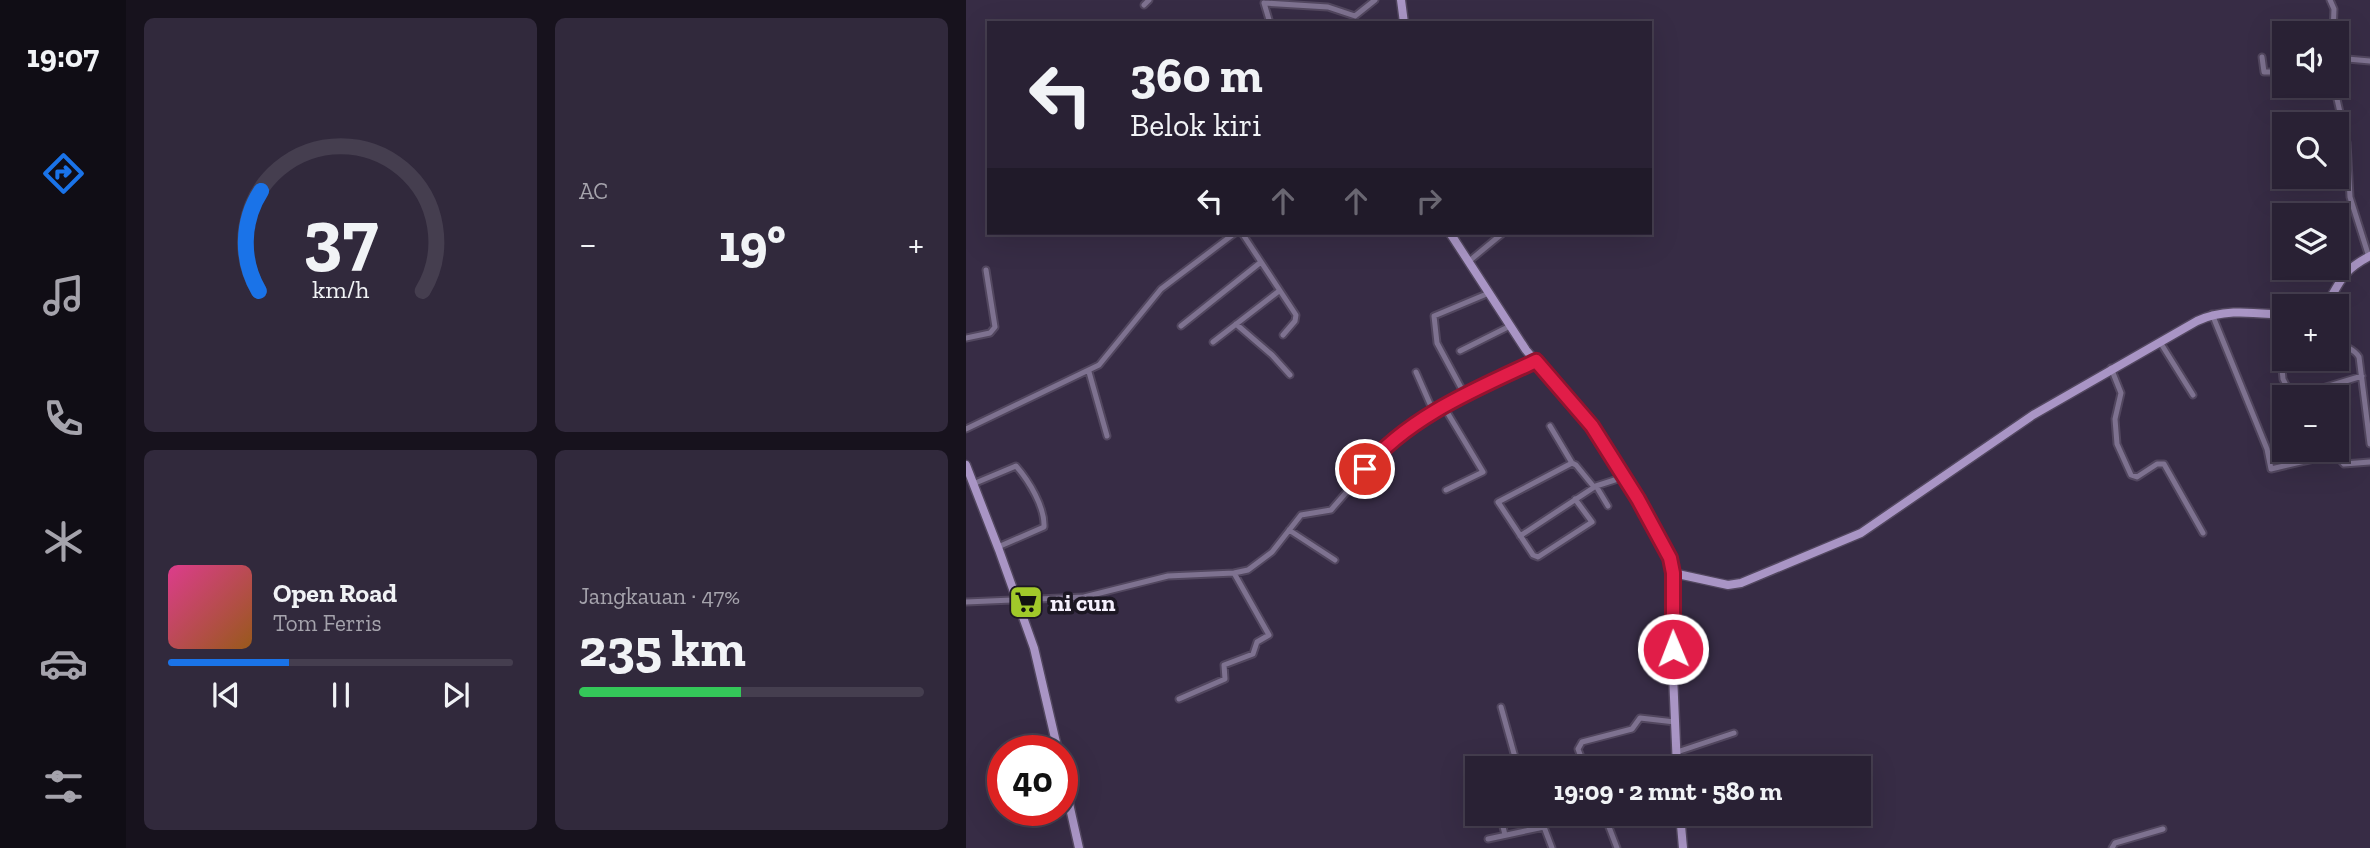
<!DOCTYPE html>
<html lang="id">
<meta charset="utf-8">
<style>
body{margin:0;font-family:"Zilla Slab",serif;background:#31293c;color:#f1f3f6;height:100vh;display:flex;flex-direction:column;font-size:26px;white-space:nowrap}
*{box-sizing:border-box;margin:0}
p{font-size:23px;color:#a5a3ac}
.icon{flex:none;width:38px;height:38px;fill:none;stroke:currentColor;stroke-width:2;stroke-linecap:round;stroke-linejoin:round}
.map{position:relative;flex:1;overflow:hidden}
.sheet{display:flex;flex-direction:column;gap:18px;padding:18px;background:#17121d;width:840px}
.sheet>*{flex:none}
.banner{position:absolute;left:21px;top:21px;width:665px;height:214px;border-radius:0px;box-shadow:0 7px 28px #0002,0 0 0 2px #453e4f;background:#292134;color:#f1f3f6;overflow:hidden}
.fabs{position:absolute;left:1306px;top:21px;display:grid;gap:14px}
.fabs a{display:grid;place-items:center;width:77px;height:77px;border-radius:0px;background:#292134;box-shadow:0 7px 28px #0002,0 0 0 2px #453e4f;font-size:35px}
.speed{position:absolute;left:21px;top:735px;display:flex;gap:14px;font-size:35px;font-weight:700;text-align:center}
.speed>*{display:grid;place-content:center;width:91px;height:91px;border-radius:50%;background:#292134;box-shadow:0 7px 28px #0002,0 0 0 2px #453e4f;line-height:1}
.speed .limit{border:10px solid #d22;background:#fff;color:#111}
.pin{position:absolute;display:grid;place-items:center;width:60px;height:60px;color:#fff;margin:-30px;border:4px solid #fff;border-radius:50%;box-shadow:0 2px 7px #0007}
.me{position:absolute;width:77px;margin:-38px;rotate:359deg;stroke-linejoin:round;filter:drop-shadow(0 0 5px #0008)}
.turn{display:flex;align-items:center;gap:24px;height:147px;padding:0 28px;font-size:32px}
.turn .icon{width:91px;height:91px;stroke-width:2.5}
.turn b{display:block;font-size:49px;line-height:60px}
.lanes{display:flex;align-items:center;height:66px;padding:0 28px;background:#0003;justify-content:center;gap:35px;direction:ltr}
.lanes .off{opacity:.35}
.big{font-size:52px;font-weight:800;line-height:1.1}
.sheet .tile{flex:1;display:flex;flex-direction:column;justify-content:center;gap:10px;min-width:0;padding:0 24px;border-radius:10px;background:#31293c}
.sheet .dial{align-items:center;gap:0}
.dial svg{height:182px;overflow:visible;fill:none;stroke:#453e4f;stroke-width:7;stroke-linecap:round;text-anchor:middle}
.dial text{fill:#f1f3f6;stroke:none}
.song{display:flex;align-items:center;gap:21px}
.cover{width:84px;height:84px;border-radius:10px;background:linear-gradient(135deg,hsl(330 70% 55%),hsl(30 70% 35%))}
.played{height:7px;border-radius:4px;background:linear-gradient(90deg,#1a73e8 35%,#453e4f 35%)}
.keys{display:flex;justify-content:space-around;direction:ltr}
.heat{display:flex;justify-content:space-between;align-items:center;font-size:38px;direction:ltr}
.charge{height:10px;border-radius:5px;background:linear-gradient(90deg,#34c759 47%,#453e4f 0)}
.sheet .tiles{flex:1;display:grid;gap:18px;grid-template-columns:repeat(2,1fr)}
.trip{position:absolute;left:499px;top:756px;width:406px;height:70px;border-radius:0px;background:#292134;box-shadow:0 7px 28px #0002,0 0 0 2px #453e4f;font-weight:800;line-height:70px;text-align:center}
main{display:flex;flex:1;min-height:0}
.dock{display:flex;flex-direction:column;width:126px;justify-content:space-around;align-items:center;background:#100d15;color:#a5a3ac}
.dock .icon{width:49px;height:49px}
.dock .current{color:#1a73e8}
.dock b{font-size:32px;color:#f1f3f6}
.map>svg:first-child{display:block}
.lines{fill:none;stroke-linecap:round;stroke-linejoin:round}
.street-casing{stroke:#52475f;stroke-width:9}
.secondary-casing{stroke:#52475f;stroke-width:11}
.street{stroke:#7e7290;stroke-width:5}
.secondary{stroke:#a995c5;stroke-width:8}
.route-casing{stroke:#92132f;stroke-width:18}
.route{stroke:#e11d48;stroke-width:12}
.labels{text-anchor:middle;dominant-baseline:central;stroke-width:7;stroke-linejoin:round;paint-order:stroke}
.poi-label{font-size:24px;font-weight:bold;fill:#f5f0fd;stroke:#1c1723;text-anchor:start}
</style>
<main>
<nav class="dock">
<b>19:07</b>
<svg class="icon current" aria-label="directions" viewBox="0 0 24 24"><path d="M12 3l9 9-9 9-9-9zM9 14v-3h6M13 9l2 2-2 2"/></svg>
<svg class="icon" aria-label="music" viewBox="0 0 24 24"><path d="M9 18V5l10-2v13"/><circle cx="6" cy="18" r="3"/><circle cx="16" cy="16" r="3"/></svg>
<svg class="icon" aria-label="phone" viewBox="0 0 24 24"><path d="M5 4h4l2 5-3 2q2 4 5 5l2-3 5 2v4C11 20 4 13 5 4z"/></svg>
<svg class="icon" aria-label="climate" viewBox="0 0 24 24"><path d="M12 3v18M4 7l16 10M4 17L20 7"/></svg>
<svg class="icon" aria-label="car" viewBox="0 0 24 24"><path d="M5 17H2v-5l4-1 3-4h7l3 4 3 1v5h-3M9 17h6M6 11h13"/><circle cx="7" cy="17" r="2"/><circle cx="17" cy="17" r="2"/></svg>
<svg class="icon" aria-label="filters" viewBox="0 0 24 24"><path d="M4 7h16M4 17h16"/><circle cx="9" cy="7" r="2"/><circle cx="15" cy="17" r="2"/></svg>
</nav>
<section class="sheet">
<div class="tiles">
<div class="tile dial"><svg viewBox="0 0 100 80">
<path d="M14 69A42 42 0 1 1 86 69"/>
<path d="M14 69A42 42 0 0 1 15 25" stroke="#1a73e8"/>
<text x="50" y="56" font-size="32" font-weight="700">37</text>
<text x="50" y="72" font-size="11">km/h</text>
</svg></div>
<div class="tile"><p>AC</p>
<div class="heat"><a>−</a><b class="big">19°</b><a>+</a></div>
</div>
<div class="tile">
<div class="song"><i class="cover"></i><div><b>Open Road</b><p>Tom Ferris</p></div></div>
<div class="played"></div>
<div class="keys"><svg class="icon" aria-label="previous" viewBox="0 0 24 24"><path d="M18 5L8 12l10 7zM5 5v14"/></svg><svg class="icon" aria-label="pause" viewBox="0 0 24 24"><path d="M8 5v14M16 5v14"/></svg><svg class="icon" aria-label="next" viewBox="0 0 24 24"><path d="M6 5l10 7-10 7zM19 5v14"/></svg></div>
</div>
<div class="tile"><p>Jangkauan · 47%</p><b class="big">235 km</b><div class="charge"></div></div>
</div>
</section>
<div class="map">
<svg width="1404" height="848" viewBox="0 0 1404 848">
<rect width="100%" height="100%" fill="#372c45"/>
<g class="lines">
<g class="street-casing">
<path id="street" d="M1364,0L1368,9L1367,33
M298,3L362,7L389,16L409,0
M298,3L304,23
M178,5L183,0
M1296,57L1298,72H1318
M1370,58L1404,61
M1368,86L1381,143L1384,197L1403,257
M276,233L330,315L329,321L317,335
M502,262L537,233
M1246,314L1301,449L1305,469L1365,455H1370L1378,464L1404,462
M1311,315L1317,379L1324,393H1340L1396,376
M270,324L306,355L324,375
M215,326L295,262
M0,338L24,333L29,327L20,270
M1370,339C1377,347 1388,348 1393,357L1404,444
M247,342L313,291
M1194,342L1227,395
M494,351L544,326
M1145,368L1155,393L1149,419L1151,444L1165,475L1171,477L1191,464H1198L1237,533
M123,372L141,436
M450,372L468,413
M499,395L471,343L468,316L523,293
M478,407L517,472L480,490
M584,426L606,463
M0,429L133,365L195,289L269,233
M7,484L50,466C63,481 79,507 78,527L32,547
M630,486L642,506
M609,499L626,522L572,557L567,555L532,502L606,463L610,465L628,487
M323,530L369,560
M554,536L630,486L658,477
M0,602L118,597L202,576L268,573L282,570L306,552L335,515L365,510L425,441L499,395L570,361
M213,699L259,679L258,665L287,654L291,642L303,635L268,573
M535,707L552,768
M711,752L768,733
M619,768L612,749L616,742L666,729L674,718L709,722
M534,814L539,835
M565,814L568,827
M638,814L651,848
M522,839L578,827L586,848
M1146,848L1149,843L1197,829"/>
</g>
<g class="secondary-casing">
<path id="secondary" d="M435,0L438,23
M484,233L560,350L626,427L672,499L704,558L707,573V674L711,768
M1360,306C1375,280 1377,270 1404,256
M0,465L33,550L68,648L92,751
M707,573L762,585L775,583L895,533L1067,415L1231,321C1259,308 1288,313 1318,315
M96,772L113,848
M714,814L717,848"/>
</g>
<use href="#street" class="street"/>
<use href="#secondary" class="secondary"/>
</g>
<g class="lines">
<g class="route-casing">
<path id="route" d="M399,469C442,417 510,389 570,361L626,426L672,499L704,558L707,573V649"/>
</g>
<use href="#route" class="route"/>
</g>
<defs>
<g id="supermarket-square" transform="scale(1.75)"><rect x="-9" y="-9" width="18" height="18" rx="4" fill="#a1c92a" stroke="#1c1723"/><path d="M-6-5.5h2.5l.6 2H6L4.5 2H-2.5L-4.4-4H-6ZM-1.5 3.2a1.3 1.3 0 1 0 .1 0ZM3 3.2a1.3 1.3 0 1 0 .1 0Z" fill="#111"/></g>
</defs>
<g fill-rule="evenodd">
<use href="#supermarket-square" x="60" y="602"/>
</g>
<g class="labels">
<g class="poi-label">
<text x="84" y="602">ni cun</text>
</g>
</g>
</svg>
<div class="fabs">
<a><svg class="icon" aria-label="sound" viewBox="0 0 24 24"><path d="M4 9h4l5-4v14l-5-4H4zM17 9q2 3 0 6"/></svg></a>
<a><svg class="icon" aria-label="search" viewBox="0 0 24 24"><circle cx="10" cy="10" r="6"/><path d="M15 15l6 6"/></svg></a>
<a><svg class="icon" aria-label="layers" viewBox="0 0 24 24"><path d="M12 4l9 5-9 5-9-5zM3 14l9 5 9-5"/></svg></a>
<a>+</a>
<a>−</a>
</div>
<div class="speed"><div class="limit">40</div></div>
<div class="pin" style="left:399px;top:469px;background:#d93025"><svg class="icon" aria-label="arrive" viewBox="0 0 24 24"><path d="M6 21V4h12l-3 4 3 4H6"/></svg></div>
<svg class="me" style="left:707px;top:649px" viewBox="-20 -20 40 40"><circle r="17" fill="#e11d48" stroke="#fff" stroke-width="3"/><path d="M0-11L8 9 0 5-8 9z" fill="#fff"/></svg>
<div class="trip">19:09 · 2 mnt · 580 m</div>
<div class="banner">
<div class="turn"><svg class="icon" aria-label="left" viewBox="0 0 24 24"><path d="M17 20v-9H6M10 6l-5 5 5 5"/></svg><div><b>360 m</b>Belok kiri</div></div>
<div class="lanes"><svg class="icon" aria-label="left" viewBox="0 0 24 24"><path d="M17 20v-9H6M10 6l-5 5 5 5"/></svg><svg class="icon off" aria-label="ahead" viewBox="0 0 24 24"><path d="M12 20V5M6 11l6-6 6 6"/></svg><svg class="icon off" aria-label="ahead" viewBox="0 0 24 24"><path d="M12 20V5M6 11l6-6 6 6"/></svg><svg class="icon off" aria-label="right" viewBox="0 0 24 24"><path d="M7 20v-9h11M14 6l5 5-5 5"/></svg></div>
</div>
</div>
</main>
